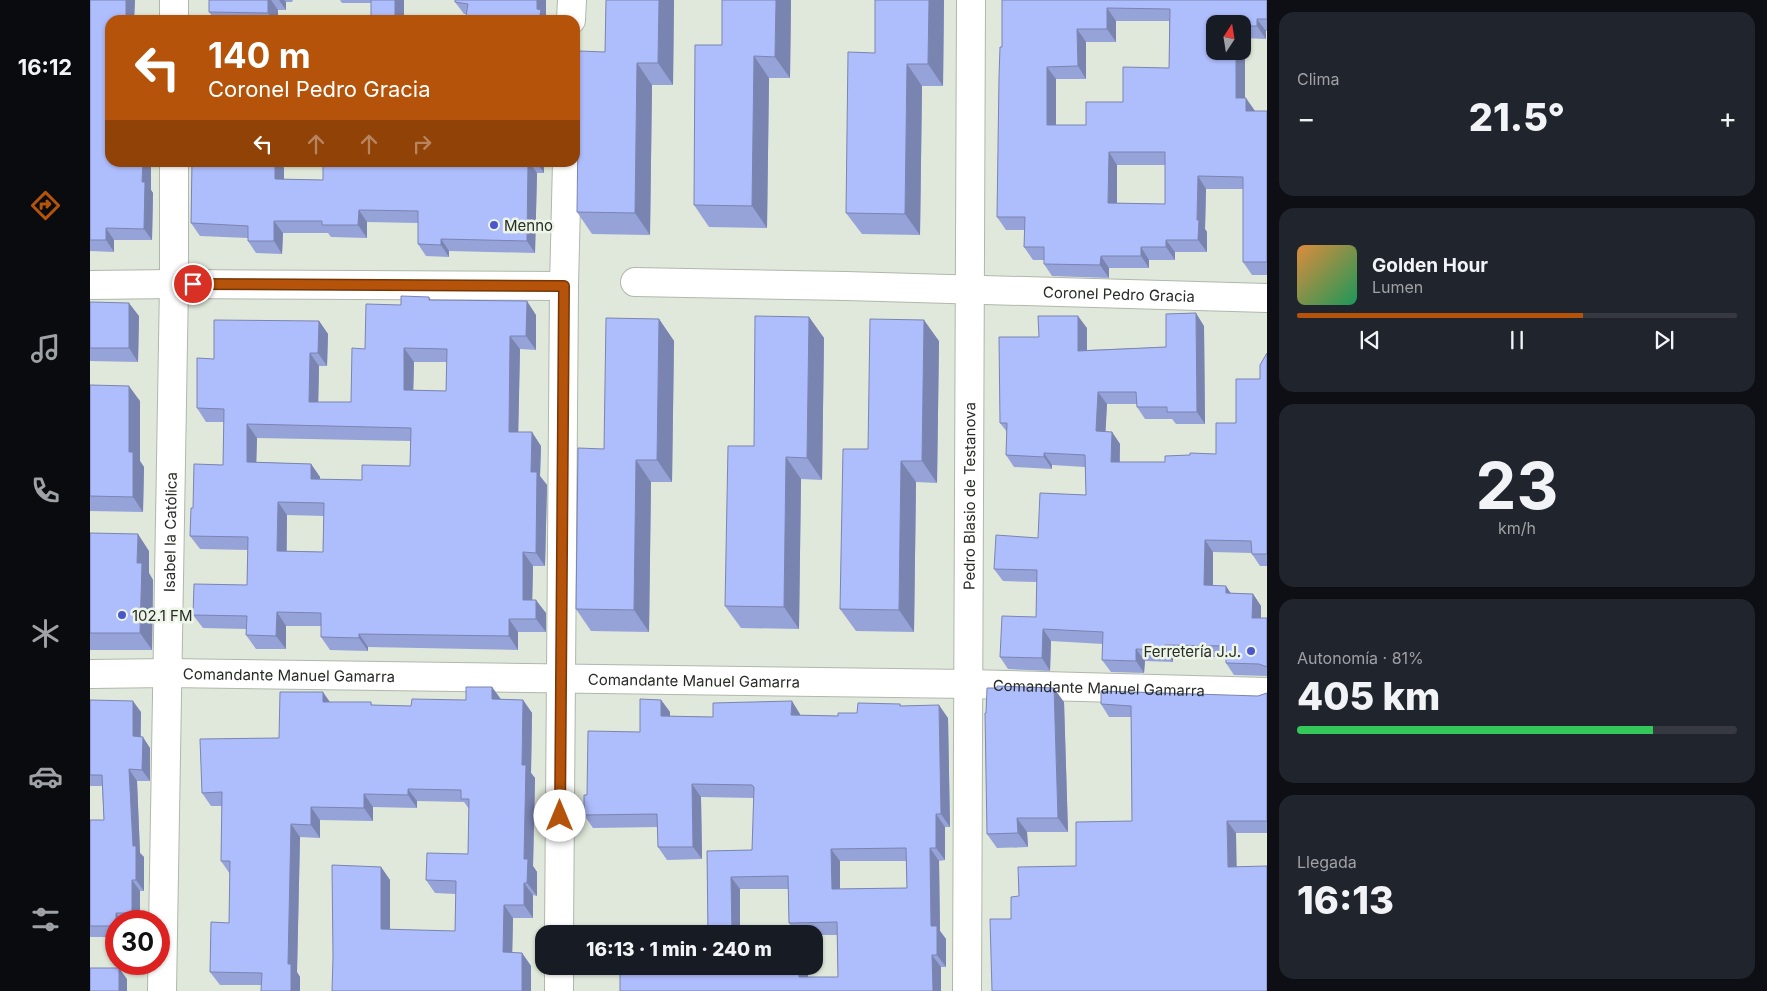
<!DOCTYPE html>
<html lang="es">
<meta charset="utf-8">
<style>
body{margin:0;font-family:Inter,sans-serif;background:#20242c;color:#f1f3f6;height:100vh;display:flex;flex-direction:column;font-size:19px;white-space:nowrap}
*{box-sizing:border-box;margin:0}
p{font-size:16px;color:#9ea1a6}
.icon{flex:none;width:28px;height:28px;fill:none;stroke:currentColor;stroke-width:2;stroke-linecap:round;stroke-linejoin:round}
.map{position:relative;flex:1;overflow:hidden}
.sheet{display:flex;flex-direction:column;gap:12px;padding:12px;background:#0d0f14;width:500px}
.sheet>*{flex:none}
.guide{position:absolute;left:15px;top:15px;width:475px;height:152px;border-radius:15px;box-shadow:0 1px 4px #0004;background:#b45309;color:#fff;overflow:hidden}
.needle{width:32px;rotate:12deg}
.fabs{position:absolute;left:1116px;top:15px;display:grid;gap:10px}
.fabs a{display:grid;place-items:center;width:45px;height:45px;border-radius:10px;background:#171b24;box-shadow:0 1px 4px #0004;font-size:25px}
.speed{position:absolute;left:15px;top:910px;display:flex;gap:10px;font-size:25px;font-weight:700;text-align:center}
.speed>*{display:grid;place-content:center;width:65px;height:65px;border-radius:50%;background:#171b24;box-shadow:0 1px 4px #0004;line-height:1}
.speed .limit{border:8px solid #d22;background:#fff;color:#111}
.pin{position:absolute;display:grid;place-items:center;width:42px;height:42px;color:#fff;margin:-21px;border:2px solid #fff;border-radius:50%;box-shadow:0 1px 5px #0007}
.me{position:absolute;width:55px;margin:-28px;rotate:0deg;stroke-linejoin:round;filter:drop-shadow(0 0 4px #0008)}
.turn{display:flex;align-items:center;gap:18px;height:105px;padding:0 20px;font-size:22px}
.turn .icon{width:65px;height:65px;stroke-width:2.5}
.turn b{display:block;font-size:35px;line-height:42px}
.lanes{display:flex;align-items:center;height:48px;padding:0 20px;background:#0003;justify-content:center;gap:25px;direction:ltr}
.lanes .off{opacity:.35}
.big{font-size:38px;font-weight:800;line-height:1.1}
.sheet .card{flex:1;display:flex;flex-direction:column;justify-content:center;gap:8px;min-width:0;padding:0 18px;border-radius:15px;background:#20242c}
.sheet .dial{align-items:center;gap:0}
.dial b{font-size:65px;line-height:1}
.song{display:flex;align-items:center;gap:15px}
.cover{width:60px;height:60px;border-radius:8px;background:linear-gradient(135deg,hsl(30 70% 55%),hsl(150 70% 35%))}
.played{height:5px;border-radius:2px;background:linear-gradient(90deg,#b45309 65%,#363941 65%)}
.keys{display:flex;justify-content:space-around;direction:ltr}
.heat{display:flex;justify-content:space-between;align-items:center;font-size:28px;direction:ltr}
.charge{height:8px;border-radius:4px;background:linear-gradient(90deg,#34c759 81%,#363941 0)}
.trip{position:absolute;left:445px;top:925px;width:288px;height:50px;border-radius:15px;background:#171b24;box-shadow:0 1px 4px #0004;font-weight:800;line-height:50px;text-align:center}
main{display:flex;flex:1;min-height:0}
.dock{display:flex;flex-direction:column;width:90px;justify-content:space-around;align-items:center;background:#090b0e;color:#9ea1a6}
.dock .icon{width:35px;height:35px}
.dock .active{color:#b45309}
.dock b{font-size:22px;color:#f1f3f6}
.map>svg:first-child{display:block}
.lines{fill:none;stroke-linecap:round;stroke-linejoin:round}
.minor-casing{stroke:#afb8ab;stroke-width:30}
.minor{stroke:#fff;stroke-width:28}
.wall{fill:#96a3d9;fill-rule:evenodd}
.shaded-wall{fill:#7a84b0}
.building{fill:#aebdfc;stroke:#7a84b0;fill-rule:evenodd}
.route-casing{stroke:#753606;stroke-width:12}
.route{stroke:#b45309;stroke-width:9}
.poi-dot{fill:#4b56cb;stroke:#ecf5e7;stroke-width:2}
.labels{text-anchor:middle;dominant-baseline:central;stroke-width:5;stroke-linejoin:round;paint-order:stroke}
.poi-label{font-size:15px;fill:#282c27;stroke:#ecf5e7;text-anchor:start}
.street-label{font-size:15px;fill:#282c27;stroke:#ecf5e7}
</style>
<main>
<nav class="dock">
<b>16:12</b>
<svg class="icon active" aria-label="directions" viewBox="0 0 24 24"><path d="M12 3l9 9-9 9-9-9zM9 14v-3h6M13 9l2 2-2 2"/></svg>
<svg class="icon" aria-label="music" viewBox="0 0 24 24"><path d="M9 18V5l10-2v13"/><circle cx="6" cy="18" r="3"/><circle cx="16" cy="16" r="3"/></svg>
<svg class="icon" aria-label="phone" viewBox="0 0 24 24"><path d="M5 4h4l2 5-3 2q2 4 5 5l2-3 5 2v4C11 20 4 13 5 4z"/></svg>
<svg class="icon" aria-label="climate" viewBox="0 0 24 24"><path d="M12 3v18M4 7l16 10M4 17L20 7"/></svg>
<svg class="icon" aria-label="car" viewBox="0 0 24 24"><path d="M5 17H2v-5l4-1 3-4h7l3 4 3 1v5h-3M9 17h6M6 11h13"/><circle cx="7" cy="17" r="2"/><circle cx="17" cy="17" r="2"/></svg>
<svg class="icon" aria-label="filters" viewBox="0 0 24 24"><path d="M4 7h16M4 17h16"/><circle cx="9" cy="7" r="2"/><circle cx="15" cy="17" r="2"/></svg>
</nav>
<div class="map">
<svg width="1177" height="991" viewBox="0 0 1177 991">
<rect width="100%" height="100%" fill="#dfe8da"/>
<g class="lines">
<g class="minor-casing">
<g id="minor">
<path d="M84,0V20"/>
<path d="M481,20L482,0"/>
<path id="s1" d="M545,282L756,286L1177,298"/>
<path d="M0,285L84,284L474,286"/>
<path id="s2" d="M0,674L78,673L878,684L1177,692"/>
<path d="M469,934L474,286L477,162"/>
<path id="s3" d="M72,991L84,284V162"/>
<path d="M469,991V966"/>
<path id="s4" d="M877,991L881,0"/>
</g>
</g>
<use href="#minor" class="minor"/>
</g>
<path class="wall" d="M0,0H45L44,20H20V162H61V190L63,193L62,240H24V252L0,251Z
M119,0H203L202,2H196V10H188V20H125L119,12Z
M250,0H314V20L281,3H252Z
M365,0H456V17L458,20H379L376,16L377,14H374L365,2Z
M516,0H584L583,85H562L560,235L502,234L487,212L515,52Z
M701,0L700,78H679L677,228L619,227L604,205L632,45Z
M785,0H854L853,86H832L830,235L772,234L756,213L785,53Z
M912,0H1177V31H1176V39L1155,38V98L1165,111H1177V275H1162L1153,262V189H1116L1115,229L1117,232V252H1085V260H1059V268H1019V278L962,276L954,264V260H943L934,247V230H916L907,217L912,47ZM1026,21H1079V68L1033,102L996,125H966V79H996V42H1026ZM1125,24H1152V51ZM1027,165H1075V204L1027,203Z
M102,162H190L194,168V179L233,180L275,164V162H454V173H447L445,253L359,251V257L336,256L328,244V223L277,222V238L241,237L238,233H193L192,254L166,253L158,241V238L110,236L101,223Z
M339,297L341,300L446,315V350L430,349L428,432L451,446L450,476L457,485L455,566H443L442,600L456,613V632H428V650L278,647V651L240,650L231,637V626H196V649H166L156,635V629L113,628L103,615L157,585L158,550L110,549L100,536L103,508L133,465L134,422H116L107,408L124,359L229,321L238,334L237,366H229L228,402H261L275,349L311,305ZM324,362H357L356,391L323,390ZM167,438L320,441V466L272,480L230,479V477L221,464L166,462ZM197,515L234,516L233,552L197,551Z
M0,302L49,316L48,362L0,361Z
M719,317L734,338L732,480L711,479L709,629L651,628L635,606L664,446Z
M569,319L584,341L582,482H561L559,632L501,631L486,609L514,449Z
M1114,326L1115,424H1086L1082,419H1055L1047,407V404H1017L1015,432H1022L1030,444V462H1075L1100,455L1126,454L1146,423L1170,379L1177,353V566H1170L1162,554V553L1123,552V585L1141,593L1163,594L1171,606V618H1177V676L1144,675L1136,663V657H1083V662L1055,661L1054,673L1021,672L1012,660L1013,644L961,641L960,671L918,669L910,657L946,617L947,582L913,581L904,569L948,538L996,495L995,467L962,465V469L924,467L916,455L917,432L910,423L949,337L997,328V350L1076,347Z
M849,341L847,483L826,482L824,632L766,631L750,609L778,449Z
M0,385L50,401V461L54,467L53,512L0,511Z
M0,533L59,551V573L63,580L62,650H0Z
M402,687L411,699L433,700L442,713L441,773L445,778L443,866L447,872V896L443,895V918H423L422,953H432L441,966L242,991L291,867L300,880V930L365,931L366,894L345,893L336,880L378,854L379,809L374,802L327,801V808L283,807V821L230,820V838L210,837L207,972L210,977L171,985H130L120,972L139,923L140,874L131,861L132,806H121L112,793L240,702H281L282,705L321,706L376,700Z
M1176,693H1177V833H1146L921,919L929,896L986,866L1042,821L1041,717H1019L1011,704L1168,696Z
M0,700L51,712V737L60,748V781H47L50,853L54,857V891H50V921H26V937H0V820H14L12,786H0Z
M571,700L580,712V716L623,717L710,714V715L748,716L767,713L810,704L811,706L858,718L860,827H855V860L849,861L850,931L856,939V967H851V991H530L718,966V977H748L747,935H724V934H693H706L699,923L698,889H650V934H618L617,851L662,850L664,798L611,797L612,859L577,860L568,847V827L503,828L494,815L497,795L550,732ZM750,861H816L817,888L750,889Z
M974,702L978,832H937L938,847L907,848L897,834Z"/>
<path class="shaded-wall" d="M36,0H45L44,20H36Z
M178,0H181L188,10V20H183L178,13Z
M189,0H194L196,2V10Z
M305,0H314V20H305Z
M447,0H456V17L458,20H449L447,9Z
M569,0H584L583,85L568,63Z
M686,0H701L700,78L685,57Z
M839,0H854L853,86L838,64Z
M1017,8L1026,21V42L1017,29Z
M1167,19L1176,31V39L1167,26Z
M987,29L996,42V79L988,66Z
M1152,35L1155,38V111L1146,98V51H1152Z
M664,56L679,78L677,228L662,206Z
M547,63L562,85L560,235L545,213Z
M817,64L832,86L830,235L815,214Z
M957,67L966,79V137L957,125Z
M1156,98L1165,111H1156Z
M1019,152L1027,165V216L1018,203Z
M53,162H61V190L63,193L62,240L54,229L52,182Z
M185,162H190L194,168V191L185,179Z
M438,162H439L447,173L445,253L437,241Z
M446,162H454V173Z
M1108,176L1116,189L1115,229L1117,232V252L1108,240L1107,220Z
M269,210L277,222V238L268,225Z
M184,221L193,233L192,254L184,241Z
M16,228L24,240V252L16,240Z
M351,239L359,251V257L351,245Z
M1076,240L1085,252V260L1076,247Z
M1051,247L1059,260V268L1051,256Z
M1011,256L1019,268V278L1010,265Z
M437,301L446,315V350L436,336Z
M39,303L49,316L48,362L39,348Z
M1106,313L1114,326L1115,424L1107,412Z
M988,316L997,328V363L988,351Z
M719,317L734,338L732,480L717,458Z
M569,319L584,341L582,482L567,460Z
M834,320L849,341L847,483L832,461Z
M229,321L238,334L237,366L228,353Z
M420,336L430,349L428,445L419,432Z
M314,348L324,362L323,403L314,390Z
M220,353L229,366L228,415L219,402Z
M39,386L50,401V461L54,467L53,512L43,497L39,452Z
M1008,392L1017,404L1015,443L1006,431Z
M157,424L167,438L166,475L157,462Z
M442,432L451,446L450,476L457,485L455,566L446,553L441,472Z
M1022,432L1030,444L1029,474L1021,462Z
M954,453L962,465V469L954,457Z
M696,457L711,479L709,629L694,607Z
M546,460L561,482L559,632L544,610Z
M811,461L826,482L824,632L809,610Z
M221,464L230,477V492L221,479Z
M188,502L197,515L196,565L187,551Z
M48,534L59,551V573L63,580L62,650L50,633L47,563Z
M1115,540L1123,552V597L1114,585Z
M433,552L443,566L442,613L433,600Z
M1136,586L1144,598L1136,593Z
M1163,594L1171,606V630L1162,618Z
M446,600L456,613V632L446,619Z
M187,612L196,626V649L186,636Z
M419,619L428,632V650L419,636Z
M953,629L961,641L960,671L952,658Z
M269,634L278,647V651L269,638Z
M1075,645L1083,657V662L1075,650Z
M1046,649L1055,661L1054,673L1046,661Z
M402,687L411,700L402,699Z
M964,688L974,702L978,832L968,818Z
M233,692L242,705L233,702Z
M433,700L442,713L441,773L445,778L443,866L447,872V896L437,883L434,859L432,765Z
M571,700L580,712V729L571,716Z
M43,701L51,712L50,748L43,736Z
M702,701L710,714V727L701,715Z
M849,705L858,718L860,827L851,814Z
M53,737L60,748V781L52,770Z
M39,769L47,781L50,853L54,857V891L46,880L43,846Z
M602,784L611,797L612,859L603,847Z
M318,789L327,801V808L318,795Z
M274,794L283,807V821L274,808Z
M221,807L230,820V838L221,825Z
M846,814L855,827V860L846,848Z
M927,818L937,832L938,847L928,833Z
M1137,821L1146,833L1147,879L1138,867Z
M201,824L210,837L207,972L210,977V991H201L198,964Z
M840,848L849,861L850,931L856,939V967L847,955L841,926Z
M741,849L750,861V902L742,889Z
M291,867L300,880V942L291,929Z
M641,877L650,889V934H642Z
M42,880L50,891V921H48L42,913Z
M434,883L443,895V918L434,905Z
M414,905L423,918L422,965L413,952Z
M26,913L32,921H26V927Z
M560,928L564,934H560Z
M432,953L441,966V991H432Z
M842,955L851,967V991H843Z
M709,966H718V990L709,977Z
M29,968L37,979V991H29Z"/>
<path class="building" d="M0,0H36V20H20V162H53L52,182H55L54,229L16,228V240H0Z
M119,0H178V13L119,12Z
M281,0H305V20H281Z
M365,0H447V9L451,10L449,20H383V18L376,16L378,4L365,2Z
M516,0H569L568,63H547L545,213L487,212L489,51L515,52Z
M632,0H686L685,57L664,56L662,206L604,205L605,45H632Z
M785,0H839L838,64H817L815,214L756,213L758,52L785,53Z
M912,0H1177V19H1167V26H1152V24H1125V51H1146V98H1156V111H1177V262H1153V177L1108,176L1107,220H1109L1108,240H1076V247H1051V256H1011L1010,265L954,264V247H934L935,217H907L909,77L910,47H912ZM1017,8L1080,9L1079,68L1033,67V102H996V125H957V67L988,66L987,29H1017ZM1019,152H1075V204L1018,203Z
M102,162H185V179L233,180V163L275,164V162H438L437,241L351,239V245L328,244V211L269,210L268,225H232V221H184V241H158V226L101,223Z
M311,296L339,297V300L437,301L436,336H420L419,432H442L441,472H447L446,553L433,552V600H446V619H419V636L269,634V638L231,637V613L187,612L186,636L156,635L157,616L103,615L104,584L157,585L158,537L100,536L101,508H103L104,464L133,465L134,409L107,408V358L124,359V320L229,321L228,353H220L219,402H261L262,348L275,349L276,304L311,305ZM314,348L357,349L356,391L314,390ZM157,424L321,428L320,466L272,465V480L221,479V464L157,462ZM188,502L234,503L233,552L187,551Z
M0,302L39,303V348H0Z
M1106,313L1107,412H1077V407H1047L1046,392H1008L1006,431L1022,432L1021,462H1075V456L1100,455V453L1126,454V423H1146V379H1170V365L1177,353V554H1162L1161,541L1115,540L1114,585L1136,586V593L1163,594L1162,618H1177V667L1169,664L1136,663V646L1075,645V650L1046,649V661L1012,660L1013,632L953,629L952,658L910,657L912,616L946,617L947,570L904,569L906,535L948,538L950,493L996,495L995,455L954,453V457L916,455L917,423H910L909,337H949L948,316H988V351L1076,347V314Z
M665,316L719,317L717,458L696,457L694,607L635,606L638,446H664Z
M516,318L569,319L567,460H546L544,610L486,609L488,448L514,449Z
M780,319L834,320L832,461H811L809,610L750,609L753,449H778Z
M0,385L39,386V452H43V497L0,496Z
M0,533L48,534L47,563H52L50,633H0Z
M907,686L964,688L968,818H927L928,833L897,834L895,713H896L897,688H907Z
M376,687H402V699L433,700L432,765H436L434,859H438L437,883H434V905H414L413,952L432,953V991H242L243,957L242,865L291,867V929L365,931L366,881L336,880L337,853L378,854L379,799H371V790L318,789V795L274,794V808L221,807V825L201,824L198,964H201V991H171L172,973L120,972L121,922L139,923L140,861H131L132,792L112,793L110,739L189,738L190,692H233V702H281V705L321,706L322,699L376,700Z
M1011,691L1168,696L1177,693V821H1137L1138,867L1177,866V991H902L900,919H921V897L929,896L928,867L986,866V822L1042,821L1041,706L1011,704Z
M550,699L571,700V716L623,717V703L702,701L701,715L748,716V713H767L768,703L810,704V706L849,705L851,814H846V848H840L841,926H847V955H842L843,991H530V966H709V977H748L747,922L699,923L698,876L641,877L642,934H618L617,851L662,850L664,787L662,785L602,784L603,847H568L567,814L494,815V795H497L498,731L550,732ZM816,848L817,888L742,889L741,849Z
M0,700L43,701V736L53,737L52,770L39,769L43,846H46V880H42V913H26V926H0V820H14L12,775H0Z
M560,928V934H530V929Z
M0,968H29V991H0Z"/>
<g class="lines">
<g class="route-casing">
<path id="route" d="M103,284L474,286L470,816"/>
</g>
<use href="#route" class="route"/>
</g>
<g class="poi-dot">
<circle cx="404" cy="225" r="5"/>
<circle cx="32" cy="615" r="5"/>
<circle cx="1161" cy="651" r="5"/>
</g>
<g class="labels">
<g class="poi-label">
<text x="414" y="225">Menno</text>
<text x="42" y="615">102.1 FM</text>
<text x="1151" y="651" text-anchor="end">Ferretería J.J.</text>
</g>
<g class="street-label">
<text stroke="none"><textPath href="#s1" startOffset="484">Coronel Pedro Gracia</textPath></text>
<text stroke="none"><textPath href="#s4" startOffset="495">Pedro Blasio de Testanova</textPath></text>
<text stroke="none"><textPath href="#s3" startOffset="459">Isabel la Católica</textPath></text>
<text stroke="none"><textPath href="#s2" startOffset="199">Comandante Manuel Gamarra</textPath></text>
<text stroke="none"><textPath href="#s2" startOffset="604">Comandante Manuel Gamarra</textPath></text>
<text stroke="none"><textPath href="#s2" startOffset="1009">Comandante Manuel Gamarra</textPath></text>
</g>
</g>
</svg>
<div class="fabs">
<a><svg class="needle" viewBox="-14 -14 28 28"><path d="M0-13l5 13h-10z" fill="#e53935"/><path d="M0 13l5-13h-10z" fill="#9ea1a6"/></svg></a>
</div>
<div class="speed"><div class="limit">30</div></div>
<div class="pin" style="left:103px;top:284px;background:#d93025"><svg class="icon" aria-label="arrive" viewBox="0 0 24 24"><path d="M6 21V4h12l-3 4 3 4H6"/></svg></div>
<svg class="me" style="left:470px;top:816px" viewBox="-20 -20 40 40"><circle r="19" fill="#fff"/><path d="M0-13L10 11 0 6-10 11z" fill="#b45309"/></svg>
<div class="trip">16:13 · 1 min · 240 m</div>
<div class="guide">
<div class="turn"><svg class="icon" aria-label="left" viewBox="0 0 24 24"><path d="M17 20v-9H6M10 6l-5 5 5 5"/></svg><div><b>140 m</b>Coronel Pedro Gracia</div></div>
<div class="lanes"><svg class="icon" aria-label="left" viewBox="0 0 24 24"><path d="M17 20v-9H6M10 6l-5 5 5 5"/></svg><svg class="icon off" aria-label="ahead" viewBox="0 0 24 24"><path d="M12 20V5M6 11l6-6 6 6"/></svg><svg class="icon off" aria-label="ahead" viewBox="0 0 24 24"><path d="M12 20V5M6 11l6-6 6 6"/></svg><svg class="icon off" aria-label="right" viewBox="0 0 24 24"><path d="M7 20v-9h11M14 6l5 5-5 5"/></svg></div>
</div>
</div>
<section class="sheet">
<div class="card"><p>Clima</p>
<div class="heat"><a>−</a><b class="big">21.5°</b><a>+</a></div>
</div>
<div class="card">
<div class="song"><i class="cover"></i><div><b>Golden Hour</b><p>Lumen</p></div></div>
<div class="played"></div>
<div class="keys"><svg class="icon" aria-label="previous" viewBox="0 0 24 24"><path d="M18 5L8 12l10 7zM5 5v14"/></svg><svg class="icon" aria-label="pause" viewBox="0 0 24 24"><path d="M8 5v14M16 5v14"/></svg><svg class="icon" aria-label="next" viewBox="0 0 24 24"><path d="M6 5l10 7-10 7zM19 5v14"/></svg></div>
</div>
<div class="card dial"><b>23</b><p>km/h</p></div>
<div class="card"><p>Autonomía · 81%</p><b class="big">405 km</b><div class="charge"></div></div>
<div class="card"><p>Llegada</p><b class="big">16:13</b></div>
</section>
</main>
